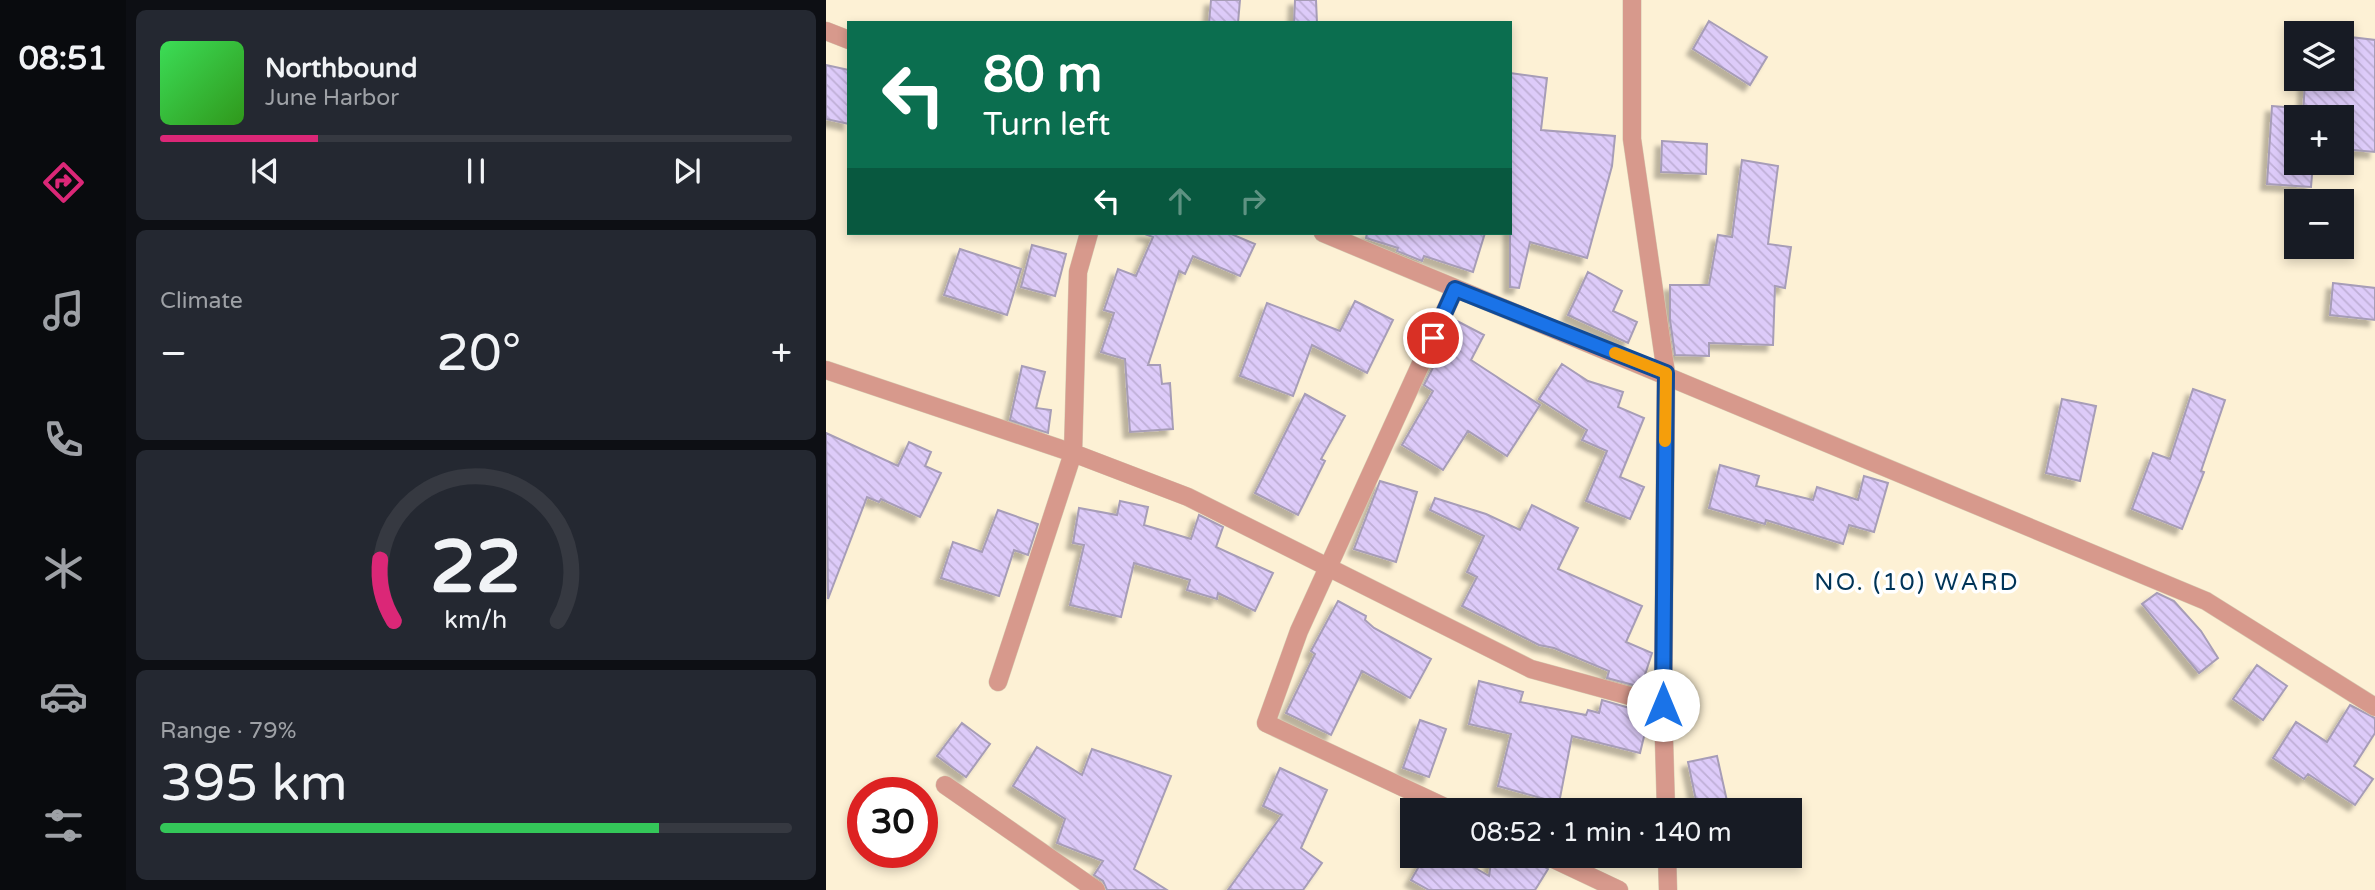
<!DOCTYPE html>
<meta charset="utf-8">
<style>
body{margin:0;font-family:"Varela Round",sans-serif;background:#242831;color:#f1f3f6;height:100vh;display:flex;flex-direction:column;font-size:26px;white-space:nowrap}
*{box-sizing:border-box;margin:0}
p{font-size:23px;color:#9ea1a6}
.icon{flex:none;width:38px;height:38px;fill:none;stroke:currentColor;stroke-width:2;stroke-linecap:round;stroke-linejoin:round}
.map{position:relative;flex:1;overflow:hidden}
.side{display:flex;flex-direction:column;gap:10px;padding:10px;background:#0d0f14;width:700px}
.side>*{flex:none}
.banner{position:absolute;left:21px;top:21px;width:665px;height:214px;border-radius:0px;box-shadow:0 4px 10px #0003;background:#0b6e4f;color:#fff;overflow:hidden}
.buttons{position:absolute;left:1458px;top:21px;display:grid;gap:14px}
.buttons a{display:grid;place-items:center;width:70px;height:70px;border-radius:0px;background:#171b24;box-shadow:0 4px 10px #0003;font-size:35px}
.speed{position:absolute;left:21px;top:777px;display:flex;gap:14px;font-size:35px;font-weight:700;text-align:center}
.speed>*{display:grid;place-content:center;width:91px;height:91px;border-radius:50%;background:#171b24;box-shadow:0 4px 10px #0003;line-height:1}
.speed .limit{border:10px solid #d22;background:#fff;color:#111}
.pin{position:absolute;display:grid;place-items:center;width:60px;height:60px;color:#fff;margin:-30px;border:4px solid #fff;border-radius:50%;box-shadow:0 2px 7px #0007}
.me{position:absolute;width:77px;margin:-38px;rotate:0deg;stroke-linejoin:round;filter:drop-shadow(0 0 5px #0008)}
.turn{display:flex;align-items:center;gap:24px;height:147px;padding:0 21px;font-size:32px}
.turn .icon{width:91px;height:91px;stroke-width:2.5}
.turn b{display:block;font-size:49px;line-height:60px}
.lanes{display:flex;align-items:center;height:66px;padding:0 21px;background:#0003;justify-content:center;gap:35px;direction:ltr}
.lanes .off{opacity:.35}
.big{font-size:52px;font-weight:600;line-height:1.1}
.side .card{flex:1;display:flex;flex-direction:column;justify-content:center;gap:10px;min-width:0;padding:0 24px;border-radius:10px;background:#242831}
.side .dial{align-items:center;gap:0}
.dial svg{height:182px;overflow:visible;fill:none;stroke:#363941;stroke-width:7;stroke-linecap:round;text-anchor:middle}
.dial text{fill:#f1f3f6;stroke:none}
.song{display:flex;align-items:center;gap:21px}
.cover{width:84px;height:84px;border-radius:10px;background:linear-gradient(135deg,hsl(130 70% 55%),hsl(110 70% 35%))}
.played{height:7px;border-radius:4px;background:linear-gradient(90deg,#db2777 25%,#363941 25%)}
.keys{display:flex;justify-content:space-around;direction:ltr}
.heat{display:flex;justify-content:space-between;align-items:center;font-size:38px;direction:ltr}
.charge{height:10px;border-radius:5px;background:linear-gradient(90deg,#34c759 79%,#363941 0)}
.trip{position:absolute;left:574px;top:798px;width:402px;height:70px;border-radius:0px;background:#171b24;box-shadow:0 4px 10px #0003;font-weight:600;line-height:70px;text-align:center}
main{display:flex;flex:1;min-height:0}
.dock{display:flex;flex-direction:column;width:126px;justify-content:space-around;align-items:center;background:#090b0e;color:#9ea1a6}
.dock .icon{width:49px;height:49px}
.dock .active{color:#db2777}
.dock b{font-size:32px;color:#f1f3f6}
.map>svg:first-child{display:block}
.building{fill:url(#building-back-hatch);stroke:#a79db7;stroke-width:2;filter:url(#shadow)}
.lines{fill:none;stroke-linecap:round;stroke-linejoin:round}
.minor-casing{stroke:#d7ccb3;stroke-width:19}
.minor{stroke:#d7998c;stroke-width:18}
.route-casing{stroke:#114b97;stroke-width:18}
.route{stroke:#1a73e8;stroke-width:12}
.slow{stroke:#f59e0b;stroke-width:12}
.labels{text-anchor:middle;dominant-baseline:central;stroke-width:7;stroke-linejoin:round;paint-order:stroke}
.quarter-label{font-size:24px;letter-spacing:2px;fill:#003457;stroke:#fff}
</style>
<main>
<nav class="dock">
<b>08:51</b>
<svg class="icon active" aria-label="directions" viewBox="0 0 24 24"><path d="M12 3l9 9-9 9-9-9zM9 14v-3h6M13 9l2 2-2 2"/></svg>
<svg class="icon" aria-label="music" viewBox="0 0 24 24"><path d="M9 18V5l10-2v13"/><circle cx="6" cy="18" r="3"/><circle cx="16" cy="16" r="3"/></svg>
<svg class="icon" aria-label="phone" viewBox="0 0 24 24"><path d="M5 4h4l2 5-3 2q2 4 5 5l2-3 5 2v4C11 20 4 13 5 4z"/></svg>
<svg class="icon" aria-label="climate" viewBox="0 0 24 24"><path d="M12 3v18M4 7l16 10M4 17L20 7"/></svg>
<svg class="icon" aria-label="car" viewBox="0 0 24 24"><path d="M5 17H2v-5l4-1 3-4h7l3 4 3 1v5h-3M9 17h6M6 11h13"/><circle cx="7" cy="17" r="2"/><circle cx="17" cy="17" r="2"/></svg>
<svg class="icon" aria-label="filters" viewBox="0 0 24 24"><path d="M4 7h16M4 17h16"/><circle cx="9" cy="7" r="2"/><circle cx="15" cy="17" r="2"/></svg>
</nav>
<section class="side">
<div class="card">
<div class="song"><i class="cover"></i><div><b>Northbound</b><p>June Harbor</p></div></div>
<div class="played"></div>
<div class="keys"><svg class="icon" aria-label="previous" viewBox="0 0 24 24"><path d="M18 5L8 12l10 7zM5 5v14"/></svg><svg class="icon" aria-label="pause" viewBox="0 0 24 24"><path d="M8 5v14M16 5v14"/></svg><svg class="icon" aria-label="next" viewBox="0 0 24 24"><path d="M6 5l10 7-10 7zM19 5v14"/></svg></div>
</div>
<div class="card"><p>Climate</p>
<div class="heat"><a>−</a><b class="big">20°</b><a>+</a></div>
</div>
<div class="card dial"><svg viewBox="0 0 100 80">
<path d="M14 69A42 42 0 1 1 86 69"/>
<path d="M14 69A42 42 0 0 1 8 42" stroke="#db2777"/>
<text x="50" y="56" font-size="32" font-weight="700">22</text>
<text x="50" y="72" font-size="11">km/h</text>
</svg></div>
<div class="card"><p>Range · 79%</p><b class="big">395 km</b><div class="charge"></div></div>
</section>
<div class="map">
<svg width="1549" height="890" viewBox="0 0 1549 890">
<defs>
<pattern id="building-back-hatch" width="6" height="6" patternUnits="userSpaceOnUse" patternTransform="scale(1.75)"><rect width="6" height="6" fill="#ddcbf9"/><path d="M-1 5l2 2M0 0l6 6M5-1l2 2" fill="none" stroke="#bfafd6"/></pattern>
<filter id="shadow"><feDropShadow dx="-6" dy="6" stdDeviation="2" flood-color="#0004"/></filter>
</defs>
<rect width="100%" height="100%" fill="#fdf1d5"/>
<path class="building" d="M385,0H414L412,23H383Z
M469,0H490L491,23H468Z
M883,21L941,57L924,85L867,49Z
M1516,36L1549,40V152L1516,149V117H1477L1479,79H1516Z
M0,65L23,70V124L0,119Z
M684,73L721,78L715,130L789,136L786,166L761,258L704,242L693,288L684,287Z
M1446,106L1470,108V163H1487L1485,187L1441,184Z
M836,141L881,144L880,174L835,172Z
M916,160L952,166L942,244L965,247L959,288L949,286L947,345L883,343V356L849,355L844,320V285H883L892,235L906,237Z
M316,233H403L429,244L414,276L367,256L359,274L353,271L322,365H334L336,384L344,383L347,429L304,432L299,359L275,352L288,313L278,310L292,269L310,276L327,237Z
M541,233H659L647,272L598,256L596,261L571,251L572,248L540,238Z
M206,245L240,254L229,296L195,287Z
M134,249L195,269L181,315L118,295Z
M762,272L796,291L787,311L811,322L802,343L742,315Z
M1507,283L1549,288V320L1504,315Z
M529,301L567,320L541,373L486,345L467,396L414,376L441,303L514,331Z
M631,321L658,335L645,360L714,405L681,456L642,431L617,470L576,445L607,391L598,385Z
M736,364L762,381L797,392L792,407L818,418L794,477L818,487L804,519L760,501L781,451L756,440L761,430L713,399Z
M196,366L219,372L210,408L225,410L222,433L184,420Z
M1367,389L1399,400L1375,471L1378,472L1356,529L1306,509L1327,453L1344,459Z
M479,394L519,416L495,459L499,461L472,515L429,493Z
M1236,399L1270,406L1254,481L1220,473Z
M0,433L72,466L83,442L105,452L99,466L115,473L94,517L55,499L53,502L41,497L2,599Z
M894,465L933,476L930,486L987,500L991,487L1032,500L1038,476L1062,483L1048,532L1023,525L1017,544L940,520L939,524L883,508Z
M554,481L591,492L570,562L528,549Z
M609,498L660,514L694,530L706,505L752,528L732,569L816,606L800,642L826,653L815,687L781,678L783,671L728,648L713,645L636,606L651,577L641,572L658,536L604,510Z
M294,501L322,507L318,525L365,539L373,515L397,527L390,547L447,573L429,611L392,593L391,599L361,590L364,580L308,563L295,617L244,605L258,545L247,543L253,508L291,515Z
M172,510L212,524L202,555L188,550L173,596L115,578L127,542L156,552Z
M1331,593L1348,601L1375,631L1392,658L1373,673L1316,604Z
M512,601L540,616L539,620L548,628L605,659L584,698L536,671L505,735L460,713L489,654L485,651Z
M1431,665L1461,686L1437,720L1407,699Z
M653,681L697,692L694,702L760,715L762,710L773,713L776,700L807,709L806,712L823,716L814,753L746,736L733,803L672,786L685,734L643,724Z
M1524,705L1549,718V733L1528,766L1547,779L1529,805L1482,774L1478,779L1447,758L1470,722L1501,742Z
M594,720L620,729L603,777L577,768Z
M136,723L164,744L140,777L111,756Z
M211,747L256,775L266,749L345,776L308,869L341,890H281L277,881L268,875L277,861L231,843L239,819L187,786Z
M891,756L903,810H872L862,762Z
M454,768L501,790L475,848L496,863L477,890H402L456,815L437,806Z
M599,856H629L663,876L666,856H710L712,863L722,869L709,890H603L585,880Z"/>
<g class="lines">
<g class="minor-casing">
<path id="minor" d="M806,0V139L840,373L837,705L840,810
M0,31L23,40
M497,233L1380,601L1549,707
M0,370L247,453L362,497L705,669L837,705
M172,682L247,453L252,272L263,233
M119,785L270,890
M625,810L440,723L473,631L629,289
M721,856L793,890
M841,856L842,890"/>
</g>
<use href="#minor" class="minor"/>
</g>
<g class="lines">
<g class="route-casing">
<path id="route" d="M607,338L629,289L840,373L837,705"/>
</g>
<use href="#route" class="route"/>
<path class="slow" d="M789,353L840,373L839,441"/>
</g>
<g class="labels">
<g class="quarter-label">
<text x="1091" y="582">NO. (10) WARD</text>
</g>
</g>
</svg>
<div class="buttons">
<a><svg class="icon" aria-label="layers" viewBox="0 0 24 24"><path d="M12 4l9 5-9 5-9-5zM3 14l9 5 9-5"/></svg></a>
<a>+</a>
<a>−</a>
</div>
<div class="speed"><div class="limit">30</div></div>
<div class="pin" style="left:607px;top:338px;background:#d93025"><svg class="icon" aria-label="arrive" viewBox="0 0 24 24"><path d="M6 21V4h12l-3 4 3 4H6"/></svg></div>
<svg class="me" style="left:837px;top:705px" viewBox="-20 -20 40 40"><circle r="19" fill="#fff"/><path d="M0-13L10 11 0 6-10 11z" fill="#1a73e8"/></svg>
<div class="trip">08:52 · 1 min · 140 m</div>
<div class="banner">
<div class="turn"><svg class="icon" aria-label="left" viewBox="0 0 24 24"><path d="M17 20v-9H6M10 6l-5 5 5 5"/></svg><div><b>80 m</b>Turn left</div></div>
<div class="lanes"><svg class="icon" aria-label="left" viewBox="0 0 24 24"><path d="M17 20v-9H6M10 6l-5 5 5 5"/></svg><svg class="icon off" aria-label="ahead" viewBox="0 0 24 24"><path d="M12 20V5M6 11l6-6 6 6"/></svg><svg class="icon off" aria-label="right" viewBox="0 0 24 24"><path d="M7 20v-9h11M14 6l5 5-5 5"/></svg></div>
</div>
</div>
</main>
